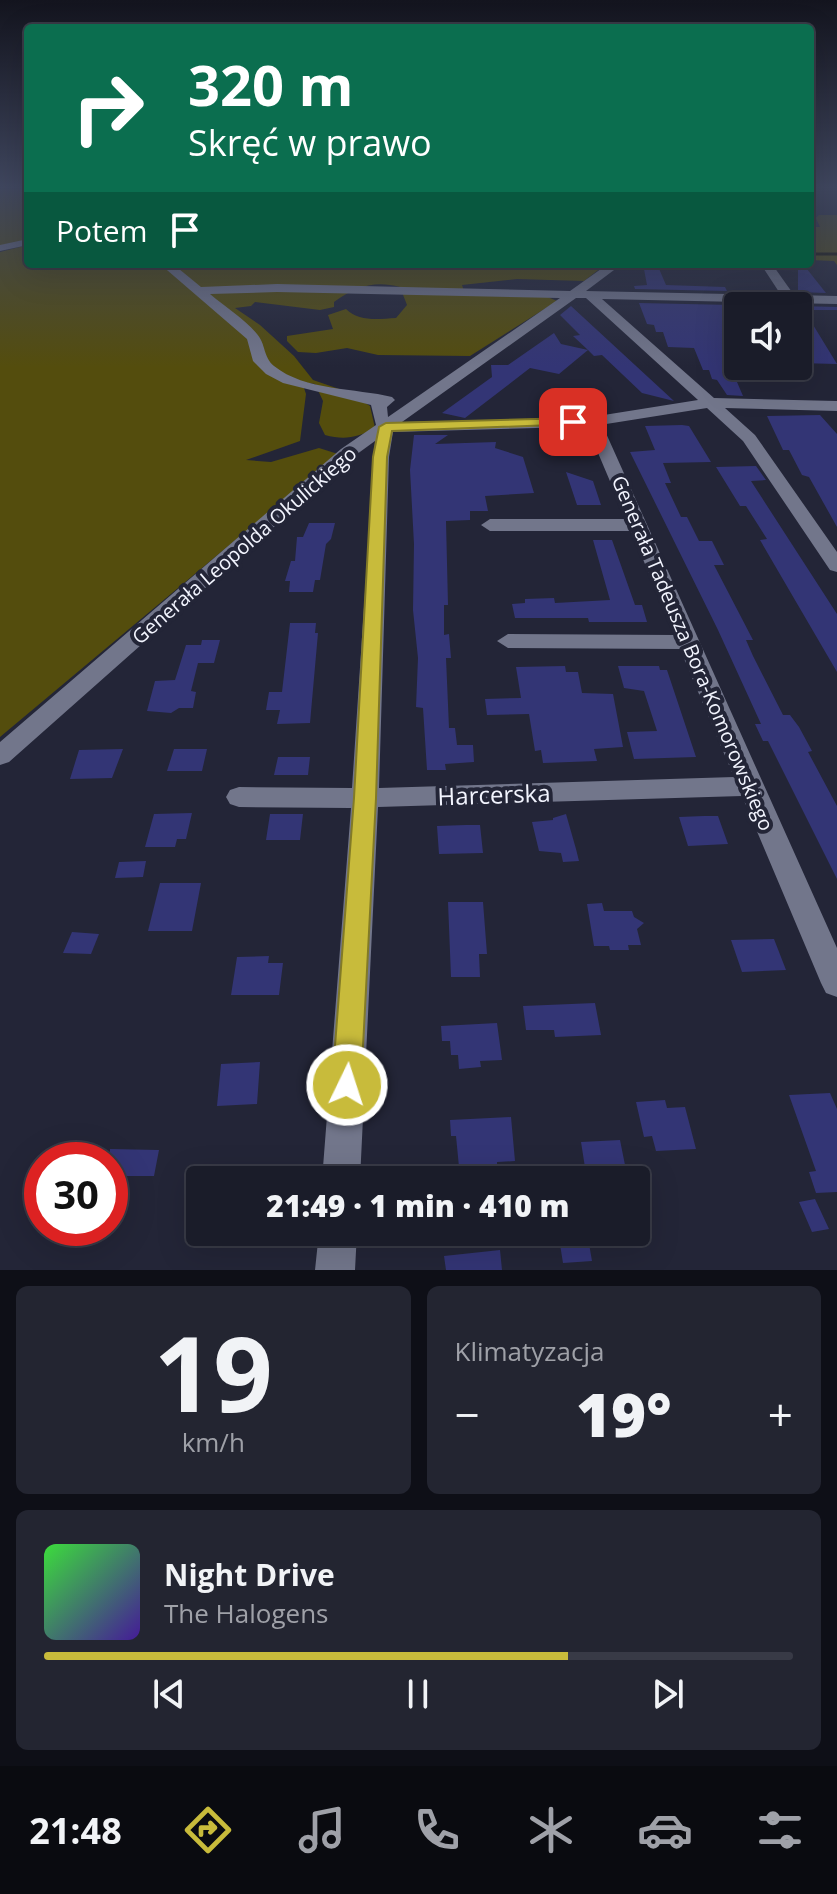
<!DOCTYPE html>
<html lang="pl">
<meta charset="utf-8">
<style>
body{margin:0;font-family:"Open Sans",sans-serif;background:#232531;color:#f1f3f6;height:100vh;display:flex;flex-direction:column;font-size:30px;white-space:nowrap}
*{box-sizing:border-box;margin:0}
p{font-size:26px;color:#9fa1a8}
.icon{flex:none;width:44px;height:44px;fill:none;stroke:currentColor;stroke-width:2;stroke-linecap:round;stroke-linejoin:round}
.map{position:relative;height:1270px;overflow:hidden}
.sheet{display:flex;flex-direction:column;gap:16px;padding:16px;background:#0e0f17;flex:1}
.sheet>*{flex:none}
.top-card{position:absolute;left:24px;top:24px;width:790px;height:244px;border-radius:8px;box-shadow:0 8px 32px #0002,0 0 0 2px #383a46;background:#0b6e4f;color:#fff;overflow:hidden}
.tools{position:absolute;left:724px;top:292px;display:grid;gap:16px}
.tools a{display:grid;place-items:center;width:88px;height:88px;border-radius:8px;background:#1a1c29;box-shadow:0 8px 32px #0002,0 0 0 2px #383a46;font-size:40px}
.speed{position:absolute;left:24px;top:1142px;display:flex;gap:16px;font-size:40px;font-weight:700;text-align:center}
.speed>*{display:grid;place-content:center;width:104px;height:104px;border-radius:50%;background:#1a1c29;box-shadow:0 8px 32px #0002,0 0 0 2px #383a46;line-height:1}
.speed .limit{border:12px solid #d22;background:#fff;color:#111}
.pin{position:absolute;display:grid;place-items:center;width:68px;height:68px;color:#fff;margin:-34px;border-radius:16px;box-shadow:0 4px 12px #0006}
.me{position:absolute;width:88px;margin:-44px;rotate:4deg;stroke-linejoin:round;filter:drop-shadow(0 0 6px #0008)}
.turn{display:flex;align-items:center;gap:28px;height:168px;padding:0 32px;font-size:36px}
.turn .icon{width:104px;height:104px;stroke-width:2.5}
.turn b{display:block;font-size:56px;line-height:68px}
.then{display:flex;align-items:center;height:76px;padding:0 32px;background:#0003;gap:16px;font-size:30px}
.big{font-size:60px;font-weight:800;line-height:1.1}
.sheet .widget{flex:1;display:flex;flex-direction:column;justify-content:center;gap:12px;min-width:0;padding:0 28px;border-radius:12px;background:#232531}
.sheet .dial{align-items:center;gap:0}
.dial b{font-size:104px;line-height:1}
.song{display:flex;align-items:center;gap:24px}
.cover{width:96px;height:96px;border-radius:12px;background:linear-gradient(135deg,hsl(120 70% 55%),hsl(260 70% 35%))}
.played{height:8px;border-radius:4px;background:linear-gradient(90deg,#c8bb3b 70%,#383a46 70%)}
.keys{display:flex;justify-content:space-around;direction:ltr}
.heat{display:flex;justify-content:space-between;align-items:center;font-size:44px;direction:ltr}
.sheet .tiles{flex:1;display:grid;gap:16px;grid-template-columns:1fr 1fr}
.widget:last-child{grid-column:span 2}
.trip{position:absolute;left:186px;top:1166px;width:464px;height:80px;border-radius:8px;background:#1a1c29;box-shadow:0 8px 32px #0002,0 0 0 2px #383a46;font-weight:800;line-height:80px;text-align:center}
.dock{display:flex;height:128px;justify-content:space-around;align-items:center;background:#0a0b10;color:#9fa1a8}
.dock .icon{width:56px;height:56px}
.dock .on{color:#c8bb3b}
.dock b{font-size:36px;color:#f1f3f6}
.map>svg:first-child{display:block}
.green{fill:#544d0d}
.lines{fill:none;stroke-linecap:round;stroke-linejoin:round}
.stream{stroke:#141100;stroke-width:3}
.building{fill:#333575}
.minor{fill:#72768b;fill-rule:evenodd}
.route{fill:#c8bb3b;stroke:#827a26;stroke-width:2}
.labels{text-anchor:middle;dominant-baseline:central;stroke-width:8;stroke-linejoin:round;paint-order:stroke}
.street-label{font-size:20px;fill:#f2f4fe;stroke:#232537}
.near-street-label{font-size:24px;fill:#f2f4fe;stroke:#232537}
</style>
<div class="map">
<svg width="837" height="1270" viewBox="0 0 837 1270">
<rect width="100%" height="100%" fill="#232537"/>
<path class="green" d="M0,189H28V240L0,247Z
M819,215H837V265L834,261L810,260V227H820L816,218Z
M28,245V264H606L584,281L517,279L462,285L464,291L543,295L557,301L470,356L378,355L347,348L316,353L298,352L287,341V336L333,329L328,315L346,309C359,322 378,319 396,318L407,305L400,287C374,280 355,287 334,302V307L320,310L255,302L251,306L235,308L260,325L294,356L313,380L348,392L370,406L375,428C357,438 344,440 325,435L319,423L323,401L315,384L302,382L306,394L300,441L246,460L271,462L319,448L338,454L0,737V252Z"/>
<g class="lines">
<path class="stream" d="M810,254H837"/>
</g>
<path class="building" d="M643,264H657L666,285L725,287L727,291L635,289L634,286L647,285Z
M798,264H803L826,293L798,292Z
M639,303L733,305L736,311H730L738,327V344L722,347L743,396L727,395L717,380L712,379L709,370H703L694,348L668,347L663,332H656L654,325L647,324Z
M571,306L674,401L642,393L602,355L594,356L588,350L559,374L530,368L465,418L442,413L492,377L491,365H508L554,333L561,344L588,350L573,336L580,335L560,315Z
M798,306L837,307V310H804L837,364L798,363V348H808L798,332Z
M820,415L837,434V527L809,477L802,475L789,450H783L767,416Z
M682,425L689,426L711,462L663,463L671,483H665L681,517H687L699,541H712L724,565H714L753,640H746L753,656L783,715H790L799,727L812,751L808,752L837,806V879L768,741H763L755,724H761L718,630L630,452L655,450L645,426Z
M414,435H448L435,444L496,442L495,448L523,457L534,493L485,496L488,511H470V520L446,521L448,605H444V635L449,634L451,658H446L449,728H455L457,745H473L474,762L445,764L446,770H427L423,708L416,707L418,658L413,610L414,544L410,470Z
M756,466L766,480L751,481L837,614V672L760,540L767,539L746,506H740L716,467Z
M566,472L593,481L601,505H577Z
M309,523H335L331,539L326,544L320,580H315L313,592H289L290,581H285L291,561H295L297,537H303Z
M593,540H612L635,605H642L647,622H589L588,618H515L512,604L525,603V599L554,598L555,603L610,600Z
M290,623H316L315,633H318L310,723L277,724L280,710H266L269,692H282Z
M202,640H220L214,663H198L191,691L196,692L193,708H179L171,713L147,711L155,681L175,680L186,645H201Z
M565,666L566,672H578L582,693L613,694L623,747L594,749L597,761L543,763L541,750L535,751L529,714L487,715L485,699L521,698L516,667Z
M618,666H659L660,670H667L696,757L634,759L627,732L657,731L644,691L624,688Z
M123,749L112,778L70,779L79,750Z
M174,749H207L202,771H167Z
M278,757H310L308,775H274Z
M192,813L186,839H177L175,847H145L154,814Z
M270,814H303L300,840H266Z
M566,814L576,849L579,861L563,862L561,853L539,851L532,822L553,820V818Z
M704,816H718L728,844L688,846L679,817Z
M466,825H480L483,853L439,854L437,826Z
M146,861L143,877L115,878L119,862Z
M160,883H201L192,931H148Z
M448,902H483L487,954H479L480,977H451Z
M602,903L604,911H632L634,917L644,923L637,929L641,945H628L629,950H610L609,946H594L587,904Z
M72,932L99,934L91,954L63,953Z
M774,939L786,970L742,972L731,940Z
M269,956L268,963H283L279,995H231L237,957Z
M595,1003L601,1035L555,1037L554,1030H526L523,1006Z
M497,1023L502,1060L480,1061L481,1067L459,1069L458,1055H451L450,1041H442L441,1026Z
M260,1062L257,1104L217,1106L221,1064Z
M830,1093L837,1109V1192L816,1193L809,1172L816,1171L789,1095Z
M665,1100L667,1108L685,1107L696,1149L656,1151L652,1136L644,1137L636,1102Z
M511,1117L515,1161L497,1162V1165L459,1167L456,1136H451L450,1120Z
M620,1140L626,1170L607,1171L609,1180H587L581,1142Z
M110,1149L159,1150L154,1176H110Z
M815,1199L829,1229L812,1232L799,1202Z
M558,1232H587L592,1261L563,1263Z
M500,1250L502,1270H446L444,1256Z"/>
<g class="lines">
<path class="minor" d="M810,221L815,224L816,229L810,230Z
M28,239V245L0,251V245Z
M160,264H173L201,287L277,284L570,291L608,264H622L586,291L781,295L762,266L772,264L794,295L837,296V304L602,299L714,398L837,401V411L725,408L755,435L837,552V572L830,570L743,441L707,408L600,425L605,431L837,948V997L826,993L821,983L742,796L378,807L360,1180H322L351,808L239,807L230,804L226,797L230,790L239,787L352,788L375,441L353,457L9,762L0,765V742L341,449L376,425L371,405L283,383L266,374L253,361L247,339ZM277,292L560,298L388,417L387,407L395,400L392,397C356,388 305,391 274,366C263,357 266,344 257,334C245,319 225,307 210,294ZM576,298H586L698,400L585,418L402,422ZM573,427L590,434L626,519H490L481,525L490,531H631L675,635L508,634L497,641L508,648L680,649L734,777L379,788L389,457L393,432Z
M319,1232H357L355,1270H315Z"/>
</g>
<linearGradient id="sky" x2="0" y2="1"><stop stop-color="#13141e"/><stop offset="0.51" stop-color="#3f465e"/><stop offset="1" stop-color="#3f465e" stop-opacity="0"/></linearGradient>
<rect width="837" height="367" fill="url(#sky)"/>
<path class="route" d="M573,418L578,419V424L392,431L387,457L376,798L361,1085L357,1094L347,1098L337,1094L332,1085L354,798L373,457L379,427L386,423Z"/>
<g class="labels">
<g class="street-label">
<text transform="translate(244 545) rotate(-41)">Generała Leopolda Okulickiego</text>
<text transform="translate(693 653) rotate(67)">Generała Tadeusza Bora-Komorowskiego</text>
</g>
<g class="near-street-label">
<text transform="translate(494 794) rotate(-2)">Harcerska</text>
</g>
</g>
</svg>
<div class="tools">
<a><svg class="icon" aria-label="sound" viewBox="0 0 24 24"><path d="M4 9h4l5-4v14l-5-4H4zM17 9q2 3 0 6"/></svg></a>
</div>
<div class="speed"><div class="limit">30</div></div>
<div class="pin" style="left:573px;top:422px;background:#d93025"><svg class="icon" aria-label="arrive" viewBox="0 0 24 24"><path d="M6 21V4h12l-3 4 3 4H6"/></svg></div>
<svg class="me" style="left:347px;top:1085px" viewBox="-20 -20 40 40"><circle r="17" fill="#c8bb3b" stroke="#fff" stroke-width="3"/><path d="M0-11L8 9 0 5-8 9z" fill="#fff"/></svg>
<div class="trip">21:49 · 1 min · 410 m</div>
<div class="top-card">
<div class="turn"><svg class="icon" aria-label="right" viewBox="0 0 24 24"><path d="M7 20v-9h11M14 6l5 5-5 5"/></svg><div><b>320 m</b>Skręć w prawo</div></div>
<div class="then">Potem<svg class="icon" aria-label="arrive" viewBox="0 0 24 24"><path d="M6 21V4h12l-3 4 3 4H6"/></svg></div>
</div>
</div>
<section class="sheet">
<div class="tiles">
<div class="widget dial"><b>19</b><p>km/h</p></div>
<div class="widget"><p>Klimatyzacja</p>
<div class="heat"><a>−</a><b class="big">19°</b><a>+</a></div>
</div>
<div class="widget">
<div class="song"><i class="cover"></i><div><b>Night Drive</b><p>The Halogens</p></div></div>
<div class="played"></div>
<div class="keys"><svg class="icon" aria-label="previous" viewBox="0 0 24 24"><path d="M18 5L8 12l10 7zM5 5v14"/></svg><svg class="icon" aria-label="pause" viewBox="0 0 24 24"><path d="M8 5v14M16 5v14"/></svg><svg class="icon" aria-label="next" viewBox="0 0 24 24"><path d="M6 5l10 7-10 7zM19 5v14"/></svg></div>
</div>
</div>
</section>
<nav class="dock">
<b>21:48</b>
<svg class="icon on" aria-label="directions" viewBox="0 0 24 24"><path d="M12 3l9 9-9 9-9-9zM9 14v-3h6M13 9l2 2-2 2"/></svg>
<svg class="icon" aria-label="music" viewBox="0 0 24 24"><path d="M9 18V5l10-2v13"/><circle cx="6" cy="18" r="3"/><circle cx="16" cy="16" r="3"/></svg>
<svg class="icon" aria-label="phone" viewBox="0 0 24 24"><path d="M5 4h4l2 5-3 2q2 4 5 5l2-3 5 2v4C11 20 4 13 5 4z"/></svg>
<svg class="icon" aria-label="climate" viewBox="0 0 24 24"><path d="M12 3v18M4 7l16 10M4 17L20 7"/></svg>
<svg class="icon" aria-label="car" viewBox="0 0 24 24"><path d="M5 17H2v-5l4-1 3-4h7l3 4 3 1v5h-3M9 17h6M6 11h13"/><circle cx="7" cy="17" r="2"/><circle cx="17" cy="17" r="2"/></svg>
<svg class="icon" aria-label="filters" viewBox="0 0 24 24"><path d="M4 7h16M4 17h16"/><circle cx="9" cy="7" r="2"/><circle cx="15" cy="17" r="2"/></svg>
</nav>
